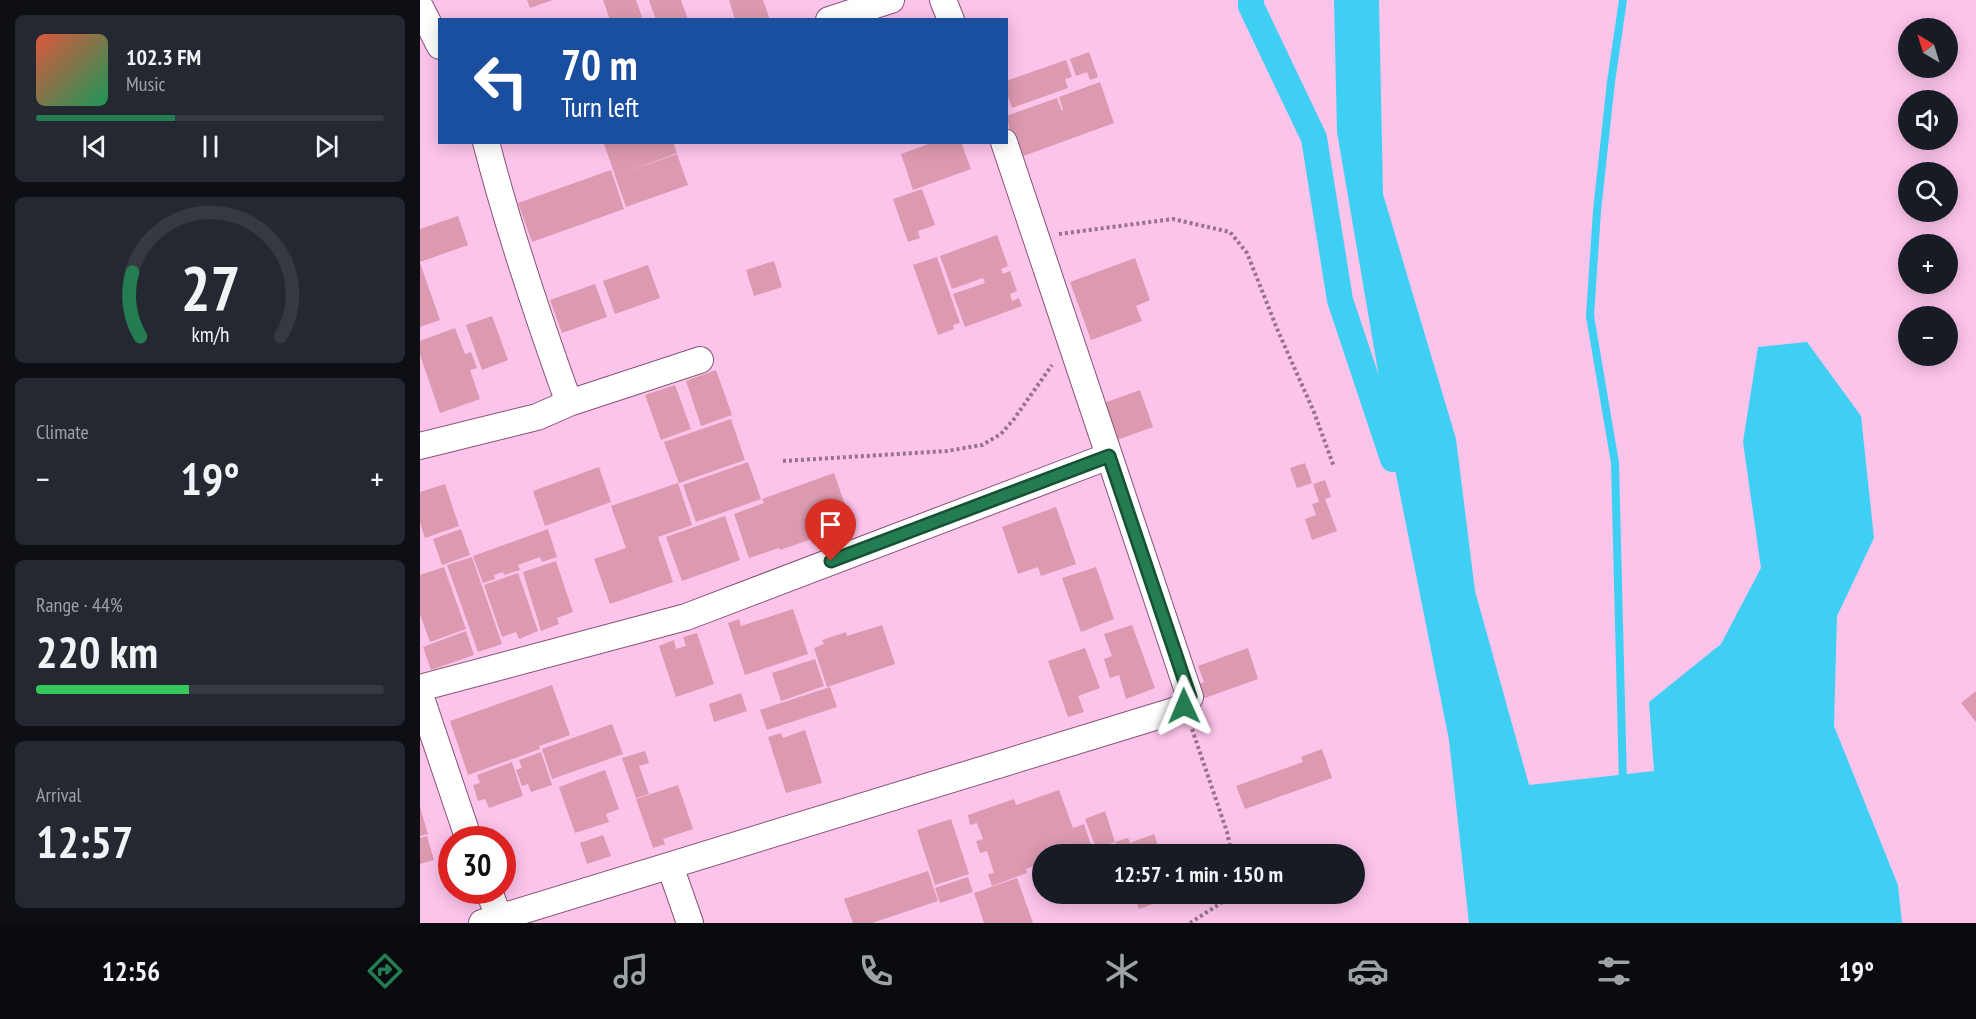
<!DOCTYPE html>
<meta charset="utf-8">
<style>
body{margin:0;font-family:"PT Sans Narrow",sans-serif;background:#242831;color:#f1f3f6;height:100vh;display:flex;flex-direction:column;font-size:22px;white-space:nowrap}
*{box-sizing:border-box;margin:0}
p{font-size:20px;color:#9ea1a6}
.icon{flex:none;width:33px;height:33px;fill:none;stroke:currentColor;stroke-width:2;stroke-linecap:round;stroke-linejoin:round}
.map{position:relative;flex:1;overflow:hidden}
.panel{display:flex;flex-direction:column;gap:15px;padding:15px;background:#0d0f14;width:420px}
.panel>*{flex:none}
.banner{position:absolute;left:18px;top:18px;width:570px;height:126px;border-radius:0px;box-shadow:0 3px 15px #0003;background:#1a4fa0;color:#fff;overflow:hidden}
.needle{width:39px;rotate:322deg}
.buttons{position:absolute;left:1478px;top:18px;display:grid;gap:12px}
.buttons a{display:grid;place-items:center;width:60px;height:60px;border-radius:50%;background:#171b24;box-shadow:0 3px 15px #0003;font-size:30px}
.speed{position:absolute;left:18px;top:826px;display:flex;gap:12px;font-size:30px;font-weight:700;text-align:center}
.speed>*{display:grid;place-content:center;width:78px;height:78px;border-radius:50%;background:#171b24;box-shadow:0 3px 15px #0003;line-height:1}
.speed .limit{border:9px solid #d22;background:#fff;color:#111}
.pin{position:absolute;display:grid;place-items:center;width:51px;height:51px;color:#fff;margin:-62px -26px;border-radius:50% 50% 50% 0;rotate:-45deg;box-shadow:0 0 6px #0007}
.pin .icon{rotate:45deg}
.me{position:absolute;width:66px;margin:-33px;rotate:359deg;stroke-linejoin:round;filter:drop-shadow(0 0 4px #0008)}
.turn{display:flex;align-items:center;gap:21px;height:126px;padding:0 24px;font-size:27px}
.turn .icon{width:78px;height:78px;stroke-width:2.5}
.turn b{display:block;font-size:42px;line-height:51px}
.big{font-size:45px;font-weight:800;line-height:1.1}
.panel .card{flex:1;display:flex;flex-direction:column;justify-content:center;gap:9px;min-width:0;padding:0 21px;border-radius:9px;background:#242831}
.panel .dial{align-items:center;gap:0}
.dial svg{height:156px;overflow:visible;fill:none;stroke:#363941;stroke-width:7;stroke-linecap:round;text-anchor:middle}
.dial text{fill:#f1f3f6;stroke:none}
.song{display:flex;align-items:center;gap:18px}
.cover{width:72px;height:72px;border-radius:9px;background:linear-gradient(135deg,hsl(10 70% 55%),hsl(150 70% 35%))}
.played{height:6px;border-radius:3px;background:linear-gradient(90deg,#247d52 40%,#363941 40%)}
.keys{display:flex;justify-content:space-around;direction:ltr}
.heat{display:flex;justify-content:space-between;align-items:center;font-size:33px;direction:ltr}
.charge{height:9px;border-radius:4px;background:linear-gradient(90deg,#34c759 44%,#363941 0)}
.trip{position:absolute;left:612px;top:844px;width:333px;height:60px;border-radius:30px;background:#171b24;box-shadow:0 3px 15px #0003;font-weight:800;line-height:60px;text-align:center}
.tab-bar{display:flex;height:96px;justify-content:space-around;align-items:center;background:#090b0e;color:#9ea1a6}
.tab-bar .icon{width:42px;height:42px}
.tab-bar .current{color:#247d52}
.tab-bar b{font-size:27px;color:#f1f3f6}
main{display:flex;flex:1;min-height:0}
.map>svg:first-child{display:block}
.water{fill:#3fcff2}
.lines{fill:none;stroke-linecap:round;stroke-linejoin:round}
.stream{stroke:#3fcff2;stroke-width:8}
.canal{stroke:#3fcff2;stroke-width:26}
.building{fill:#dc9ab0}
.minor-casing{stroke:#855377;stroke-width:28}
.path{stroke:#98718c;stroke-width:4;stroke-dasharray:3 3;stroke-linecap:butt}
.minor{stroke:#fff;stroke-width:26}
.route-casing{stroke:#175135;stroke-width:15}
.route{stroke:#247d52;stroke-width:10}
</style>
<main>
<section class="panel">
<div class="card">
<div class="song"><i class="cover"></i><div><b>102.3 FM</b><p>Music</p></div></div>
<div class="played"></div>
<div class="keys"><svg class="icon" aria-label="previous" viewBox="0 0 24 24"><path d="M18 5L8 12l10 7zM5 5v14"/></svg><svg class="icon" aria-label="pause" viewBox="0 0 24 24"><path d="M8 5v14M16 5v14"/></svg><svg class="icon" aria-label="next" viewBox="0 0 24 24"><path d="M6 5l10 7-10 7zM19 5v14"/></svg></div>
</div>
<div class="card dial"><svg viewBox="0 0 100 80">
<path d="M14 69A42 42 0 1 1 86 69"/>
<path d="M14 69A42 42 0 0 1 10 36" stroke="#247d52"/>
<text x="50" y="56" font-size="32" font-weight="700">27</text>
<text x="50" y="72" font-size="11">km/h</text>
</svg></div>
<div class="card"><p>Climate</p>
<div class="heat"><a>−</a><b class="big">19°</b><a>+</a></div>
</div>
<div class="card"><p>Range · 44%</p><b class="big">220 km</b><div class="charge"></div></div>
<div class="card"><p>Arrival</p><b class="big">12:57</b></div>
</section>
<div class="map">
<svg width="1556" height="923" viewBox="0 0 1556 923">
<rect width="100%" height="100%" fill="#fcc3eb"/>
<path class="water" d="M914,0H959L963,194L1036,439L1055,591L1109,785L1234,771L1229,702L1301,644L1341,568L1323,442L1338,347L1387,342L1441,416L1454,538L1417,616L1414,726L1478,885L1482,923H1049L1029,740L973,459L917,132Z"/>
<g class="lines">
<path class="stream" d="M1203,783L1195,463L1170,316L1177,211L1191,82L1203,0"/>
<path class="canal" d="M831,0V6L894,138L920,300L973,459"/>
</g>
<path class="building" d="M107,0H133L110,8Z
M183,0H216L223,20H190Z
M229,0H261L268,20H236Z
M309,0H343L350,20H315Z
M669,52L678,77L670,80L667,72L656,76L650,59Z
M646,60L652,77L645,79L648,88L592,108L586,91V81Z
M680,82L694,123L598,158L588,131L590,130L586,116L637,98L642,111L643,110L639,97Z
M188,142H253L257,153L204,173L257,154L268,185L206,207L184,144Z
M514,142H541L551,169L493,190L481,154Z
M191,170L204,209L112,242L98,203Z
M502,189L515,225L498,231L500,238L488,242L473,199Z
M38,216L48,245L0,262V229Z
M577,235L588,266L581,269L583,274L590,271L597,291L590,294L592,301L599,298L602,306L545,327L533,294L565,283L563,278L532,289L520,256Z
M517,257L540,323L533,325L534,329L518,335L493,265Z
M715,258L730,300L716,306L722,321L671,340L650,282Z
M354,261L362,287L334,296L326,270Z
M0,263L20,320L0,327Z
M228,265L240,298L195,314L183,281Z
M175,284L187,317L142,333L130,300Z
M72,316L88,360L62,370L46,325Z
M35,328L45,354L51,352L57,368L50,370L60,399L20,413L0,355V341Z
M296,370L312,415L281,426L266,381Z
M255,385L271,429L241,440L225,395Z
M720,390L733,427L697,440L684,403Z
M311,419L325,460L259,483L244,442Z
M328,462L341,499L276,522L263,485Z
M885,463L892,483L877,488L870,468Z
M179,467L191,502L125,526L113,491Z
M414,473L432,525L360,550L359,548L329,558L314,514L344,503L342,499Z
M905,480L911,497L905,499L917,531L892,540L885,519L896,515L892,504L899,502L893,484Z
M258,483L272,525L238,537L253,582L190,604L174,559L206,548L191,506Z
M25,484L39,526L5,538L0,523V492Z
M636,507L656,564L621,576L618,567L598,574L582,527Z
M305,516L320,560L262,581L246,537Z
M41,529L50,555L22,565L13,539Z
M128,529L137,557L122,562L120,557L98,565L100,570L84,575L83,572L74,575L75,579L63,583L53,556Z
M52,557L82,644L58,652L27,565Z
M136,561L153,612L137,618L139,624L121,631L103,572Z
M24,567L46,629L10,642L0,614V575Z
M676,567L694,619L661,632L642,578Z
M98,573L118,631L99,639L96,632L82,637L64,585Z
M373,609L388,654L325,675L308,623L319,619L321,626Z
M462,625L475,664L407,687L394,648L404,644L402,640L426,632L427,636Z
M712,625L735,688L706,699L699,675L690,678L684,659L692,656L684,634Z
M46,631L54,655L11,670L3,647Z
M277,633L294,684L256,697L239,646L254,640L256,649L266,646L263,637Z
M665,648L680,688L658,696L664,712L648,717L628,661Z
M828,648L838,679L782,699L777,685L784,682L778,666Z
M395,659L404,686L361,701L352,673Z
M132,685L150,735L119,746L120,749L48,775L30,721Z
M410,687L417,707L347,730L340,710Z
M1556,691V722L1541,703Z
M321,693L327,711L294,722L289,704Z
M192,724L203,754L132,779L122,749Z
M385,730L402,783L366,793L348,737L361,733L363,738Z
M902,749L912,778L825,809L816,786L883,762L881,757Z
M225,751L229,763L219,766L229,794L216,798L202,758Z
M121,752L132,785L111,792L108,784L102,786L96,770L102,768L99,760Z
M92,762L103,796L69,808L65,799L58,801L53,785L60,783L57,775Z
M185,770L199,809L186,814L189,822L155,833L139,787Z
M258,785L273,829L243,839L245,844L233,848L216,799Z
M639,790L653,828L664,824L671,845L644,855H622V863L606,869L607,873L572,886L568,874L574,873L567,851L560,853L556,841L563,839L557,823L550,825L548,815L594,799L596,805Z
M0,807L8,834L0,836Z
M685,811L695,842L676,848L665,819Z
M531,819L549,874L515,885L497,830Z
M734,834L741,855H700L695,842L708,838L710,843Z
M183,835L191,856L167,864L160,843Z
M7,836L14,860L0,864V838Z
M508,871L518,901L452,923H433L424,899Z
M548,877L553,892L520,903L515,888Z
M597,878L613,923H564L554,893Z
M713,894H755V896L719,909Z"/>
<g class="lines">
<g class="minor-casing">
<path id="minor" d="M523,0L531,20
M0,7L20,46
M409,20L471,0
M66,142C89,231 118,317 149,403
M0,446L117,417L149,403L280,360
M0,688L266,617L689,456
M0,695L49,840
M250,866L270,923
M69,891L81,923
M62,923L754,711L764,706L770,697L584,142"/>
</g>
<path class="path" d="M639,234L753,219L810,232L827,253L858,331L894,412L914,467
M363,461L527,451L562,445L581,434L594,419L632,365
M772,729L807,832L812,855
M770,923L801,903L808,894"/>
<use href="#minor" class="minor"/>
</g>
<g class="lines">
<g class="route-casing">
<path id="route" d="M411,561L689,456L770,697L764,706"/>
</g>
<use href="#route" class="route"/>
</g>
</svg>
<div class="buttons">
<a><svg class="needle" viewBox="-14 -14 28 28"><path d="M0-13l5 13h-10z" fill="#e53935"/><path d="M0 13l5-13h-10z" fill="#9ea1a6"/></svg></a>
<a><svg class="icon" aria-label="sound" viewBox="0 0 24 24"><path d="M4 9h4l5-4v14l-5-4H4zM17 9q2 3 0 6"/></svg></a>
<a><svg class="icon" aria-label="search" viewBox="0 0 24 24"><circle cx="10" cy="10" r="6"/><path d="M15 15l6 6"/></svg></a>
<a>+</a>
<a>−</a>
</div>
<div class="speed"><div class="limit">30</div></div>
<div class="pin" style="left:411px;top:561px;background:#d93025"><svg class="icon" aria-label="arrive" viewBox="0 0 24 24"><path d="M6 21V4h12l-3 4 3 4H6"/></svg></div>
<svg class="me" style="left:764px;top:706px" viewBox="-20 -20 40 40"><path d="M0-17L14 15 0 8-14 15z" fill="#247d52" stroke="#fff" stroke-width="4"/></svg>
<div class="trip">12:57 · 1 min · 150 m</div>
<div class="banner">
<div class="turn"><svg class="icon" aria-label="left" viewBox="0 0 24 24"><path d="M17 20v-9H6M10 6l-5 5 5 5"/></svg><div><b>70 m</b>Turn left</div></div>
</div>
</div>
</main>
<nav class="tab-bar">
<b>12:56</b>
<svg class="icon current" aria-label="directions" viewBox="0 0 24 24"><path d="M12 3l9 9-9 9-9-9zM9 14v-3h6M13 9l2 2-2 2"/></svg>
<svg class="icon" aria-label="music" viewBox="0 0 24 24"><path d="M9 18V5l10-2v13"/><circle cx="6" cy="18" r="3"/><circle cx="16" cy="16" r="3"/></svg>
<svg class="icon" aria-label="phone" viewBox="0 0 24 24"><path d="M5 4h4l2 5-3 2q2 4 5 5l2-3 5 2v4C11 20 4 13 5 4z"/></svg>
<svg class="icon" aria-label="climate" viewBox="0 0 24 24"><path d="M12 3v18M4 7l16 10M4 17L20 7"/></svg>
<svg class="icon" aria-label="car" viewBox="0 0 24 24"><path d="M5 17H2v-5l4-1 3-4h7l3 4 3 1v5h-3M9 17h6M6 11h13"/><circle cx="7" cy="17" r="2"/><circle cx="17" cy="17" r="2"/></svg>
<svg class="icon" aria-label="filters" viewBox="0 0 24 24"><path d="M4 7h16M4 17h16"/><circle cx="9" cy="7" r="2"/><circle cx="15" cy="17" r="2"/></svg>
<b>19°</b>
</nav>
